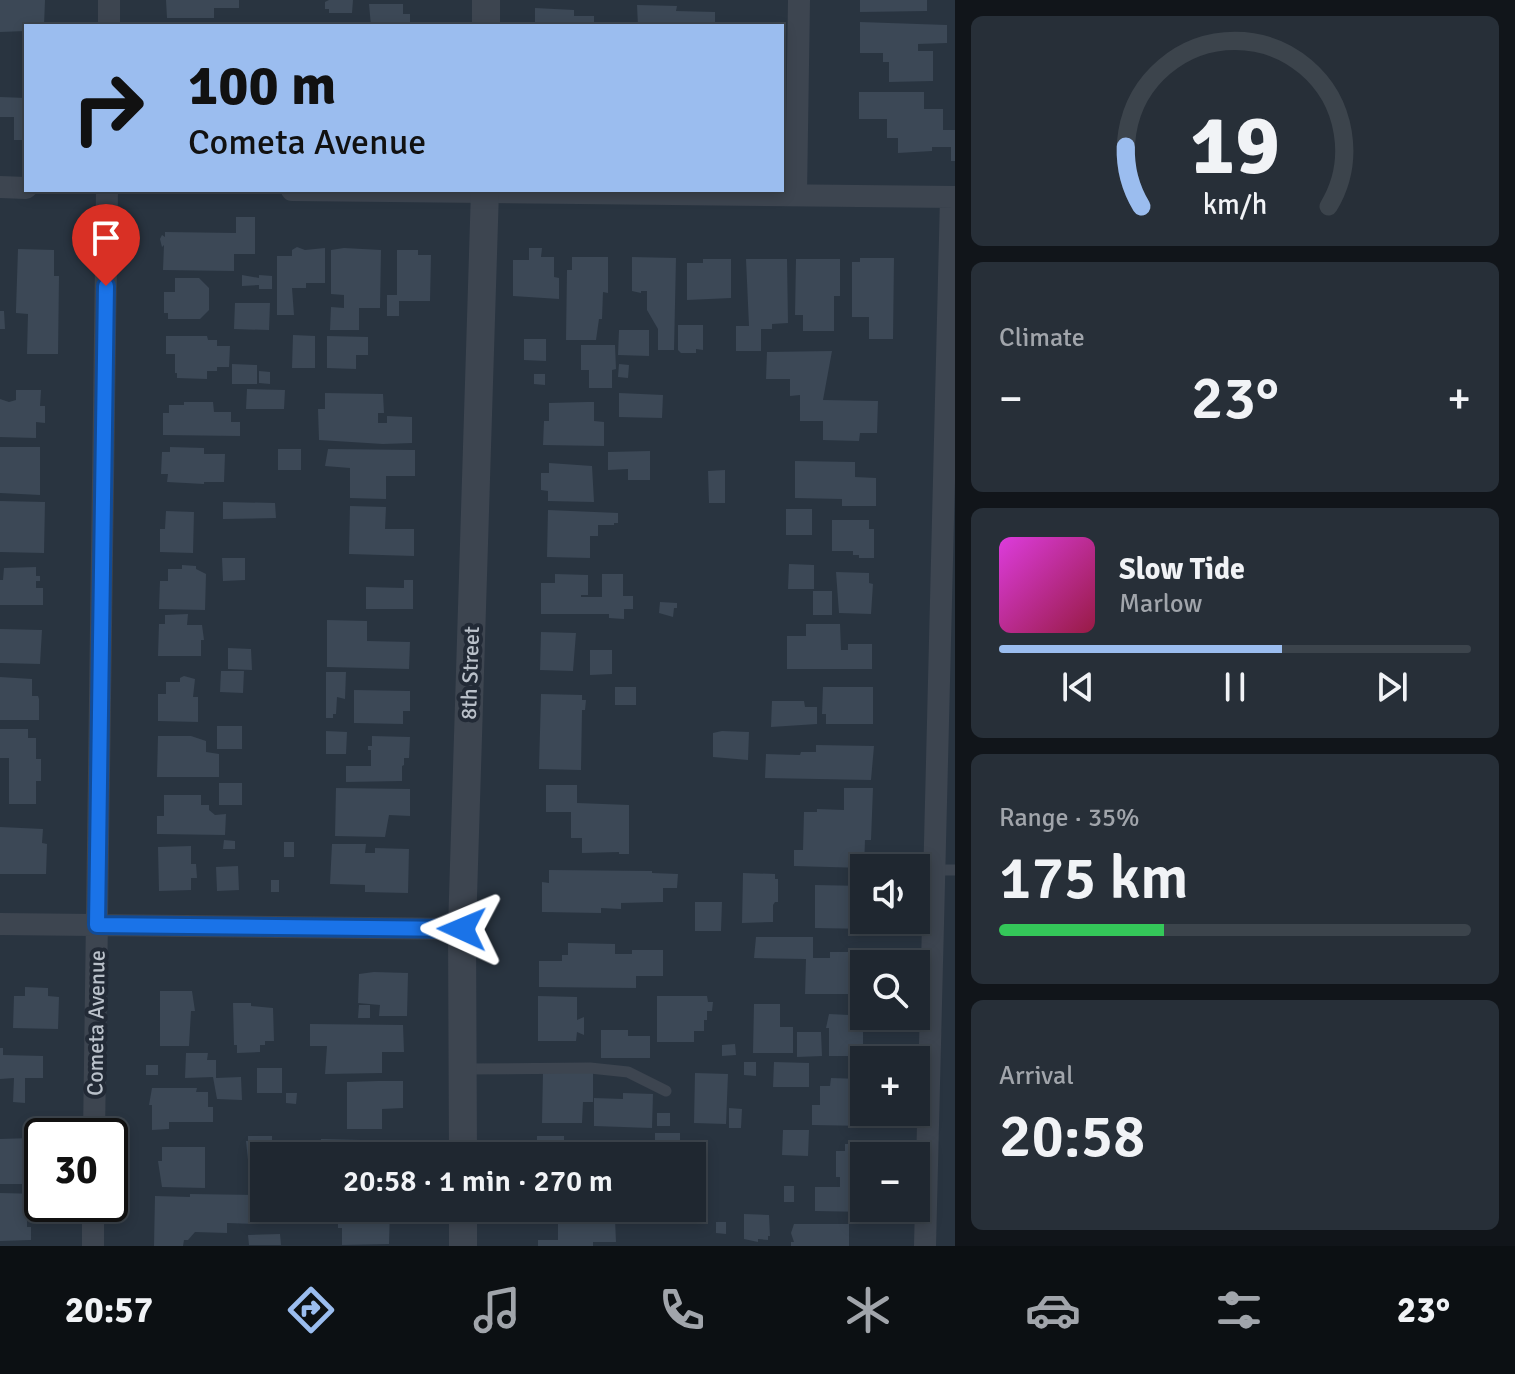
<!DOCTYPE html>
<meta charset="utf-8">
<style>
body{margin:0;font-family:Signika,sans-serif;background:#272f38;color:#f1f3f6;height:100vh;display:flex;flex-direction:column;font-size:30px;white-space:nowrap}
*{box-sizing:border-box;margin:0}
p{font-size:26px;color:#a1a5ab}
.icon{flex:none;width:44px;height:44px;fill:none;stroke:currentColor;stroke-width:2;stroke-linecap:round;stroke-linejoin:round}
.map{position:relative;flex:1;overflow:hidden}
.panel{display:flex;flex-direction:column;gap:16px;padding:16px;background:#11151a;width:560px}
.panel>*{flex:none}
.hud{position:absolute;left:24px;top:24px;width:760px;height:168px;border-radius:0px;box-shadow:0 4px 12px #0003,0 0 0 2px #3c444c;background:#9bbdef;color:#111;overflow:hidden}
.buttons{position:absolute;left:850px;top:854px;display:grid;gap:16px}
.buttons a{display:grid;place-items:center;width:80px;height:80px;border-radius:0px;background:#1f2730;box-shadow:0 4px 12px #0003,0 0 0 2px #3c444c;font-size:40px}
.speed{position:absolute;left:24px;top:1118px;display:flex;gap:16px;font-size:40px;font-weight:700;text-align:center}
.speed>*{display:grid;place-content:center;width:104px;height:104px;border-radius:50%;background:#1f2730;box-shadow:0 4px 12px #0003,0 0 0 2px #3c444c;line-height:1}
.speed .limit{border:4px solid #111;border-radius:12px;background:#fff;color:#111}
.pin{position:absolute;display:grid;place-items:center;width:68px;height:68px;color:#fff;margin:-82px -34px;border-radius:50% 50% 50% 0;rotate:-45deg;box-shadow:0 0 8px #0007}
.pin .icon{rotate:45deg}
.me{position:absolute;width:88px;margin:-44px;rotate:271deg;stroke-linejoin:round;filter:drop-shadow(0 0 6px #0008)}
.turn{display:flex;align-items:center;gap:28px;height:168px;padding:0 32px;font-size:36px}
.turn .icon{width:104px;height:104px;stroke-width:2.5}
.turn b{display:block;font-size:56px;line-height:68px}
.big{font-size:60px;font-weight:600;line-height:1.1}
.panel .card{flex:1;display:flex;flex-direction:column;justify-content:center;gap:12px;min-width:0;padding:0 28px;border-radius:12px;background:#272f38}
.panel .dial{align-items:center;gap:0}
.dial svg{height:208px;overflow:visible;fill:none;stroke:#3c444c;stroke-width:7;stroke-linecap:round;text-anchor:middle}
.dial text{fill:#f1f3f6;stroke:none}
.song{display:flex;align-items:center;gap:24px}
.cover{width:96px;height:96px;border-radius:12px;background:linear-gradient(135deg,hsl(300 70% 55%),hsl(340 70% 35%))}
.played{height:8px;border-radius:4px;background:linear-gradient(90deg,#9bbdef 60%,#3c444c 60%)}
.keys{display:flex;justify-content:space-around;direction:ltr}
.heat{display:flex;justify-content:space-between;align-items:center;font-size:44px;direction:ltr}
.charge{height:12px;border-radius:6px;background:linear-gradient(90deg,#34c759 35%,#3c444c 0)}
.trip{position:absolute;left:250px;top:1142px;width:456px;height:80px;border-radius:0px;background:#1f2730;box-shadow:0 4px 12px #0003,0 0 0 2px #3c444c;font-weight:600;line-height:80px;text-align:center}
.dock{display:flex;height:128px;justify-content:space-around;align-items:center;background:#0c1013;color:#a1a5ab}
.dock .icon{width:56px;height:56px}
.dock .on{color:#9bbdef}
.dock b{font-size:36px;color:#f1f3f6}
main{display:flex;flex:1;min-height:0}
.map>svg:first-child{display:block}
.building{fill:#3c4856}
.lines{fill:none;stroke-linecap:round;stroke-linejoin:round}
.service{stroke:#3d4550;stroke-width:11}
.minor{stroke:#3d4550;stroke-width:22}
.tertiary{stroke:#3d4550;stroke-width:28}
.route-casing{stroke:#114b97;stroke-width:20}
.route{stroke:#1a73e8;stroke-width:14}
.labels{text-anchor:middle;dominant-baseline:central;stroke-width:8;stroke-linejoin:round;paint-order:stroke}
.street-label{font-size:22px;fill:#bac1ca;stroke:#222a36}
</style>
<main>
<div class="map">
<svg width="955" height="1246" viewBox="0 0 955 1246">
<rect width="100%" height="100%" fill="#293440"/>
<path class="building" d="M0,0H45L44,26H26V31L0,32Z
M166,0H239V8H214V18H167Z
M329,0H353L352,13H329V9H325V2Z
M860,0H927V11L860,12Z
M369,4H403V14H410V26H371Z
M637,5L677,6L676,11L715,12V26H638Z
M535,8L574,10V16H594V26H535Z
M252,22V26H209V23Z
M860,22L947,25V43L918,44V51H933V81L889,82V62H883V53H860Z
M859,92H924V109H943V130H955V161H951V147H932V151L898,153V138H887V119H859Z
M0,97L26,98V140H14V117H0Z
M236,217H255V254H234V271L163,270L164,245L162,247L160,239L162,235L165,237V232L236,233Z
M297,247L305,250L325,248V283H306V288H292L294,315H277V256H292V250Z
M344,248L381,250L380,308H359V330H330L331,307L344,308V295L331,294V250Z
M529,248H542L541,257H554V277L559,278V299L513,296V260H529Z
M18,249L54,250V276H59L58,354H27L28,314L16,313V310Z
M397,250H418V255H431L430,301H399V316H387V295H397Z
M572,257H608V293L603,292L602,319H599L596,340H566L567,270H572Z
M632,257L676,258L674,350H658V329L647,310V291H641V293L632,291Z
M860,258H894L893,339H869V317H852V262H860Z
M703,259H731V298L687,300V263H703Z
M746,259H787L788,323L772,324V329H761V351H736V326H749Z
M796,259H840V296H834V331H803V315H795Z
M242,275L259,278V275L272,276V289H259V285L242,286Z
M175,278H199L209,288V310L200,319H168V313H164V292H175Z
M235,303H270L269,330L234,329Z
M0,311H4L5,329H0Z
M678,325H703V350L696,349V353H681L678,350Z
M619,330H649V356L618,355Z
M293,335L315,336V368H292Z
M166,336H207L208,340H217V346H230L229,367H217V371H207V379L177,378V373H175V354H166Z
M327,336L368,337V355H356V369L327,368Z
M524,339H546V361L524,360Z
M581,345H615L616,369L612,370V388H589V370H581Z
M832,351L823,400L878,401L877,433H860L859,441L823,440V421H800V395L790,396V379H766L767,352Z
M232,364L257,365V384H232Z
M619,364L629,365L628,378L618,377Z
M259,371L270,372V384L259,383Z
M534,374H545V385L534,384Z
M247,389L285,390L284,409H246Z
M16,390H41L40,406H45V423L36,422V438L0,437V399L9,402L16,400Z
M325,393L383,394L384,413H378V423H387V416L412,417V443L383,444L319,440L318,409H325Z
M619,393L663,395L662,418L619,417Z
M184,402H213L214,412H231V422H240V436L163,435V413H169V405H184Z
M587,402H594V421L604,422V446L543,445L544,421H549V403Z
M0,447H40V495L0,493Z
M170,447L204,448V454H225L224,482H204V484L167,482L168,474H161L162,452H170Z
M278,449H301V470H278Z
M328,449L415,450V476H386V499L350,498V468L325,466Z
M650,451V480H628V469L608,470V452Z
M795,461L855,462V477L876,478V506H842V499L795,498Z
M549,463L592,466L594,502L548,501V491L541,490V473H549Z
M725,470V503H709L708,471Z
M0,501L45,502L44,553L0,552Z
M223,502L275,503L276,518L223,519Z
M350,506L386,507L385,529H414V556L349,554Z
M786,509H812V535H786Z
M548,510L618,513V523H614V525H598V536H590V558L547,557Z
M166,511L194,512L193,553L160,552V529H165Z
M832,520H869V529H874V558H859V555H853V551H832Z
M222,558H245V580L223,581Z
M789,564L814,565V589H788Z
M182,565L196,566V569L206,574L205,610L159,609L160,581H168V569H182Z
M36,567V576H40V581H36V588H43V605H0V580H3L4,568Z
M836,572L869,573V583L873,584L871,614L839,613Z
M555,574L588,575V595H581V597H602V574H623V596H633V609H624V619L609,618V614H541V583H555Z
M404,580H413V609H366V587L404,588Z
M813,591H832V615H813Z
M660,602L677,603V608H674L673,617L659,613Z
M188,614L187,625H202L204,640H201V656H158L159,624H165V615Z
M327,620L367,621V641L410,642L409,669L327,667Z
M806,624H840L841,650H848V644H872V669H787V636H806Z
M0,629L42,630L40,664L0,663Z
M541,632L576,633L573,671L540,670Z
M228,648L251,649L252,670L228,669Z
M590,650H612V674L590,675Z
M221,671H244L243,693L220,692Z
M326,672H346L345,699L337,697L336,714H333V718H326Z
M184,676L195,679L193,697H198V722L158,721V694H166V682H180V678Z
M0,677L32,679V696H38L39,699V720H0Z
M615,687H636V705H615Z
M823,687H873V724H826V714H822Z
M354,690L410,691V711H403V724L354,723Z
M541,694L582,695V700H586L585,710H582L581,770L539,769Z
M772,701H804L805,707H817V724L771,727Z
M217,726H242V749H217Z
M0,729H28V738H36V759H41V781H36V804H9V758H0Z
M326,731L347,732L346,754H326Z
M722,731L749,732L748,760L713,757V733Z
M158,736H191L206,741V752L219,754V777H157Z
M372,736L410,737L409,758H404V765L402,766V781L346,782V766H371V750H368V746H372Z
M816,745L874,746L871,780L765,778L766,754L800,755L801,752H816Z
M219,783H242V805H219Z
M546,785H577V803L629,805V854H619V852L582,853V838H571V812H546Z
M336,788L410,789V816L389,815L385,837L335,836Z
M844,788H873L871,840H865L864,868L794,866V850H803L804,812H817V809L844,810Z
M164,795H201V805H209V810L215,815L226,814L225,835L157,834V816H164Z
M0,827L43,829L42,843L47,844L46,874H0Z
M224,840L235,841V849H223Z
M284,842H294V857H284Z
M332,844H366L365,853H375V848L409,849L408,893L365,892V885L330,884Z
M191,846V864H196L197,878H191V890L159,891L158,847Z
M238,866L239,890L217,891L216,867Z
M549,870L652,871V873L678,874L677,888H663V902L621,903V909L601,908V913L542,912V882L549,883Z
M743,873L775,874V879H778V902H775L773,905V922L742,923Z
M271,880H279V892H271Z
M815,885L864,886V920H870V929L815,928Z
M695,902H722L721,931H695Z
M756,937H813V958H830V952H869V964H864V994H805L806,959L754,958Z
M568,943L615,944V954H632V950H663V976H636V988L539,987V961H562V955H568Z
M374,972L408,973L407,1016H379L380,1005L358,1003L359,974Z
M25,987L48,988V996L59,997L58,1029L13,1028L14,996H25Z
M160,991H192L195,1011H191L189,1046H160Z
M538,996L577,997V1020L584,1017V1035L577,1032L576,1041H538Z
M657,996H707L708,1002H713L712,1011H707V1020H704V1031H694V1042H657Z
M233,1003H251V1006L273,1008L274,1041H265V1045H260V1052L237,1053V1045H234Z
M754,1004H780V1027H793V1053H753Z
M359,1005H370V1018H358Z
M829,1014L869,1016L868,1030H863V1056H829V1028H826Z
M310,1024L403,1025L404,1052H382V1073L325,1074L327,1046H310Z
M601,1030H628V1036H650V1058H601Z
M797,1032H821L822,1056L797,1057Z
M735,1044L736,1055L722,1056V1045Z
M0,1048H3V1055L43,1056V1078H25V1103L13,1102L14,1078L0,1079Z
M186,1053H208L207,1060H216V1078L241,1077L242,1100L217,1099L213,1077L185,1078Z
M744,1062H756V1076L744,1075Z
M774,1062L809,1063V1087H773Z
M146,1065H158V1075H146Z
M257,1068H282V1093H257Z
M593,1071V1102H583L582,1123H542L543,1072Z
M695,1073L728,1074L726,1124L694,1123Z
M831,1078L860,1079V1103H864V1112H867V1126L812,1125V1105H820V1086H830Z
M378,1081H403V1108L382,1109V1129H347V1082Z
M152,1088H197L196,1092H208V1107H213V1122H169V1129L152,1130V1105H149Z
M286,1093H297L296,1104L286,1103Z
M623,1093L653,1094L652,1128L594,1126V1098L623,1099Z
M729,1108L742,1109L741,1128H729Z
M657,1113H670V1126H657Z
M783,1130H809L808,1156L782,1155Z
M655,1133H680V1156H655Z
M248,1136H272V1156H264V1160H248L246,1141H248Z
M537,1136H564V1156H537Z
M32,1138V1169H40V1184H0V1139Z
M321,1139L402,1141V1156H321Z
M845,1144H864V1208H867V1212L815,1211V1187H840V1177H836V1151H845Z
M162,1147H205V1188L162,1187L158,1161H162Z
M784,1186H794V1202H784Z
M0,1193L41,1194L40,1210L29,1209L30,1217H27V1227H31V1240L0,1241Z
M190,1194L260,1195V1224L227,1223V1233L195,1232L188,1240H184L183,1246H154L155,1196L190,1197Z
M328,1208H390L389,1244L342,1245V1228H338V1214H328Z
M744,1214L769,1215L770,1236H768V1240L758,1239V1242L744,1239Z
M615,1219L616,1242H593V1246H538V1240H558V1221Z
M716,1222H726V1234L716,1233Z
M794,1224H849V1246H791V1242H794L791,1233Z
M280,1234L281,1245H249L248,1235Z"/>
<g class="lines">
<path class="service" d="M934,870H955
M463,1069L590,1068L628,1072L666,1091"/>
<path class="minor" d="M109,26V0
M0,187L26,188
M292,190L955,197
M796,195L799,0
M0,924L462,929
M94,1136L107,190
M93,1246V1204
M925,1246L951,197"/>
<path class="tertiary" d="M486,26V0
M463,1156L462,929L485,190
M463,1208V1246"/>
</g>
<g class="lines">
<g class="route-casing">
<path id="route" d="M106,286L97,925L462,929"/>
</g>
<use href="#route" class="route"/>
</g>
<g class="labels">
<g class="street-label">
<text transform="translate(470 673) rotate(-88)">8th Street</text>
<text transform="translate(96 1023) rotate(-89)">Cometa Avenue</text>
</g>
</g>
</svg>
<div class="buttons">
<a><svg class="icon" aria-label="sound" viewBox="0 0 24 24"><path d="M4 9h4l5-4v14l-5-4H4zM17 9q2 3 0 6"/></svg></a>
<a><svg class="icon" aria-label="search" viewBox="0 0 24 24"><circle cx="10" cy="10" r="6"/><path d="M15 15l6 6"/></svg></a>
<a>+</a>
<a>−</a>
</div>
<div class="speed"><div class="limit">30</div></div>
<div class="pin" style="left:106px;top:286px;background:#d93025"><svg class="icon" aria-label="arrive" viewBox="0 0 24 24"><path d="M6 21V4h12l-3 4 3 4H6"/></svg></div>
<svg class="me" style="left:462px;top:929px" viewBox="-20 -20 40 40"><path d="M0-17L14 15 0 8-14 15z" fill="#1a73e8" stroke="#fff" stroke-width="4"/></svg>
<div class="trip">20:58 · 1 min · 270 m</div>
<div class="hud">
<div class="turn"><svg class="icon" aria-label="right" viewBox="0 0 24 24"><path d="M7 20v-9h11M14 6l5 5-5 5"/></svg><div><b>100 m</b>Cometa Avenue</div></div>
</div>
</div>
<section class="panel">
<div class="card dial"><svg viewBox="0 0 100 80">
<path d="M14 69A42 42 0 1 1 86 69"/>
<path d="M14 69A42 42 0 0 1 8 46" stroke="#9bbdef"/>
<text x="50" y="56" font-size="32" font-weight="700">19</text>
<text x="50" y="72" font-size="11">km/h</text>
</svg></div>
<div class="card"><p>Climate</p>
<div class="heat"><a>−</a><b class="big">23°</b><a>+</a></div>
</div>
<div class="card">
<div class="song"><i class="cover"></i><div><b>Slow Tide</b><p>Marlow</p></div></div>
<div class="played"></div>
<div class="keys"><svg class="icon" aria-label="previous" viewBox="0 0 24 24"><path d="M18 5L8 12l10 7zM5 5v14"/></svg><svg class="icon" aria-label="pause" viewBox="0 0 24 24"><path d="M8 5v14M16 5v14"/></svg><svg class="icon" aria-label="next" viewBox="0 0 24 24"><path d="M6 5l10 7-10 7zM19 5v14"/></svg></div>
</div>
<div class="card"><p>Range · 35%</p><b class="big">175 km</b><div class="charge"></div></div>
<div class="card"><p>Arrival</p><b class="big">20:58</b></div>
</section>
</main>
<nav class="dock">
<b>20:57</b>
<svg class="icon on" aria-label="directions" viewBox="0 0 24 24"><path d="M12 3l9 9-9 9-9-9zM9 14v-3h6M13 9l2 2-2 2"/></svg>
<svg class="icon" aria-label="music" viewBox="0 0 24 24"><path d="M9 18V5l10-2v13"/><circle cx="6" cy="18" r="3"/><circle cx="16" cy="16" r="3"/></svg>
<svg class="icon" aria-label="phone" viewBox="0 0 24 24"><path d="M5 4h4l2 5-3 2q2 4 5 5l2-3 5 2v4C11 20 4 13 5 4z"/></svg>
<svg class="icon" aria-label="climate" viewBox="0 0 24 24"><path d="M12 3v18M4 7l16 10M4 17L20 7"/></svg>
<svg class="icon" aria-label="car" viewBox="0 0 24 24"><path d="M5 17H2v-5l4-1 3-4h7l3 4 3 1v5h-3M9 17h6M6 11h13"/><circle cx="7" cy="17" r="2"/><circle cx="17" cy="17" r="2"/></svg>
<svg class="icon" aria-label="filters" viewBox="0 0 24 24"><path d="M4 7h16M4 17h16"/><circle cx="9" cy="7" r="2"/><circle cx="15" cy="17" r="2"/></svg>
<b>23°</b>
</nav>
